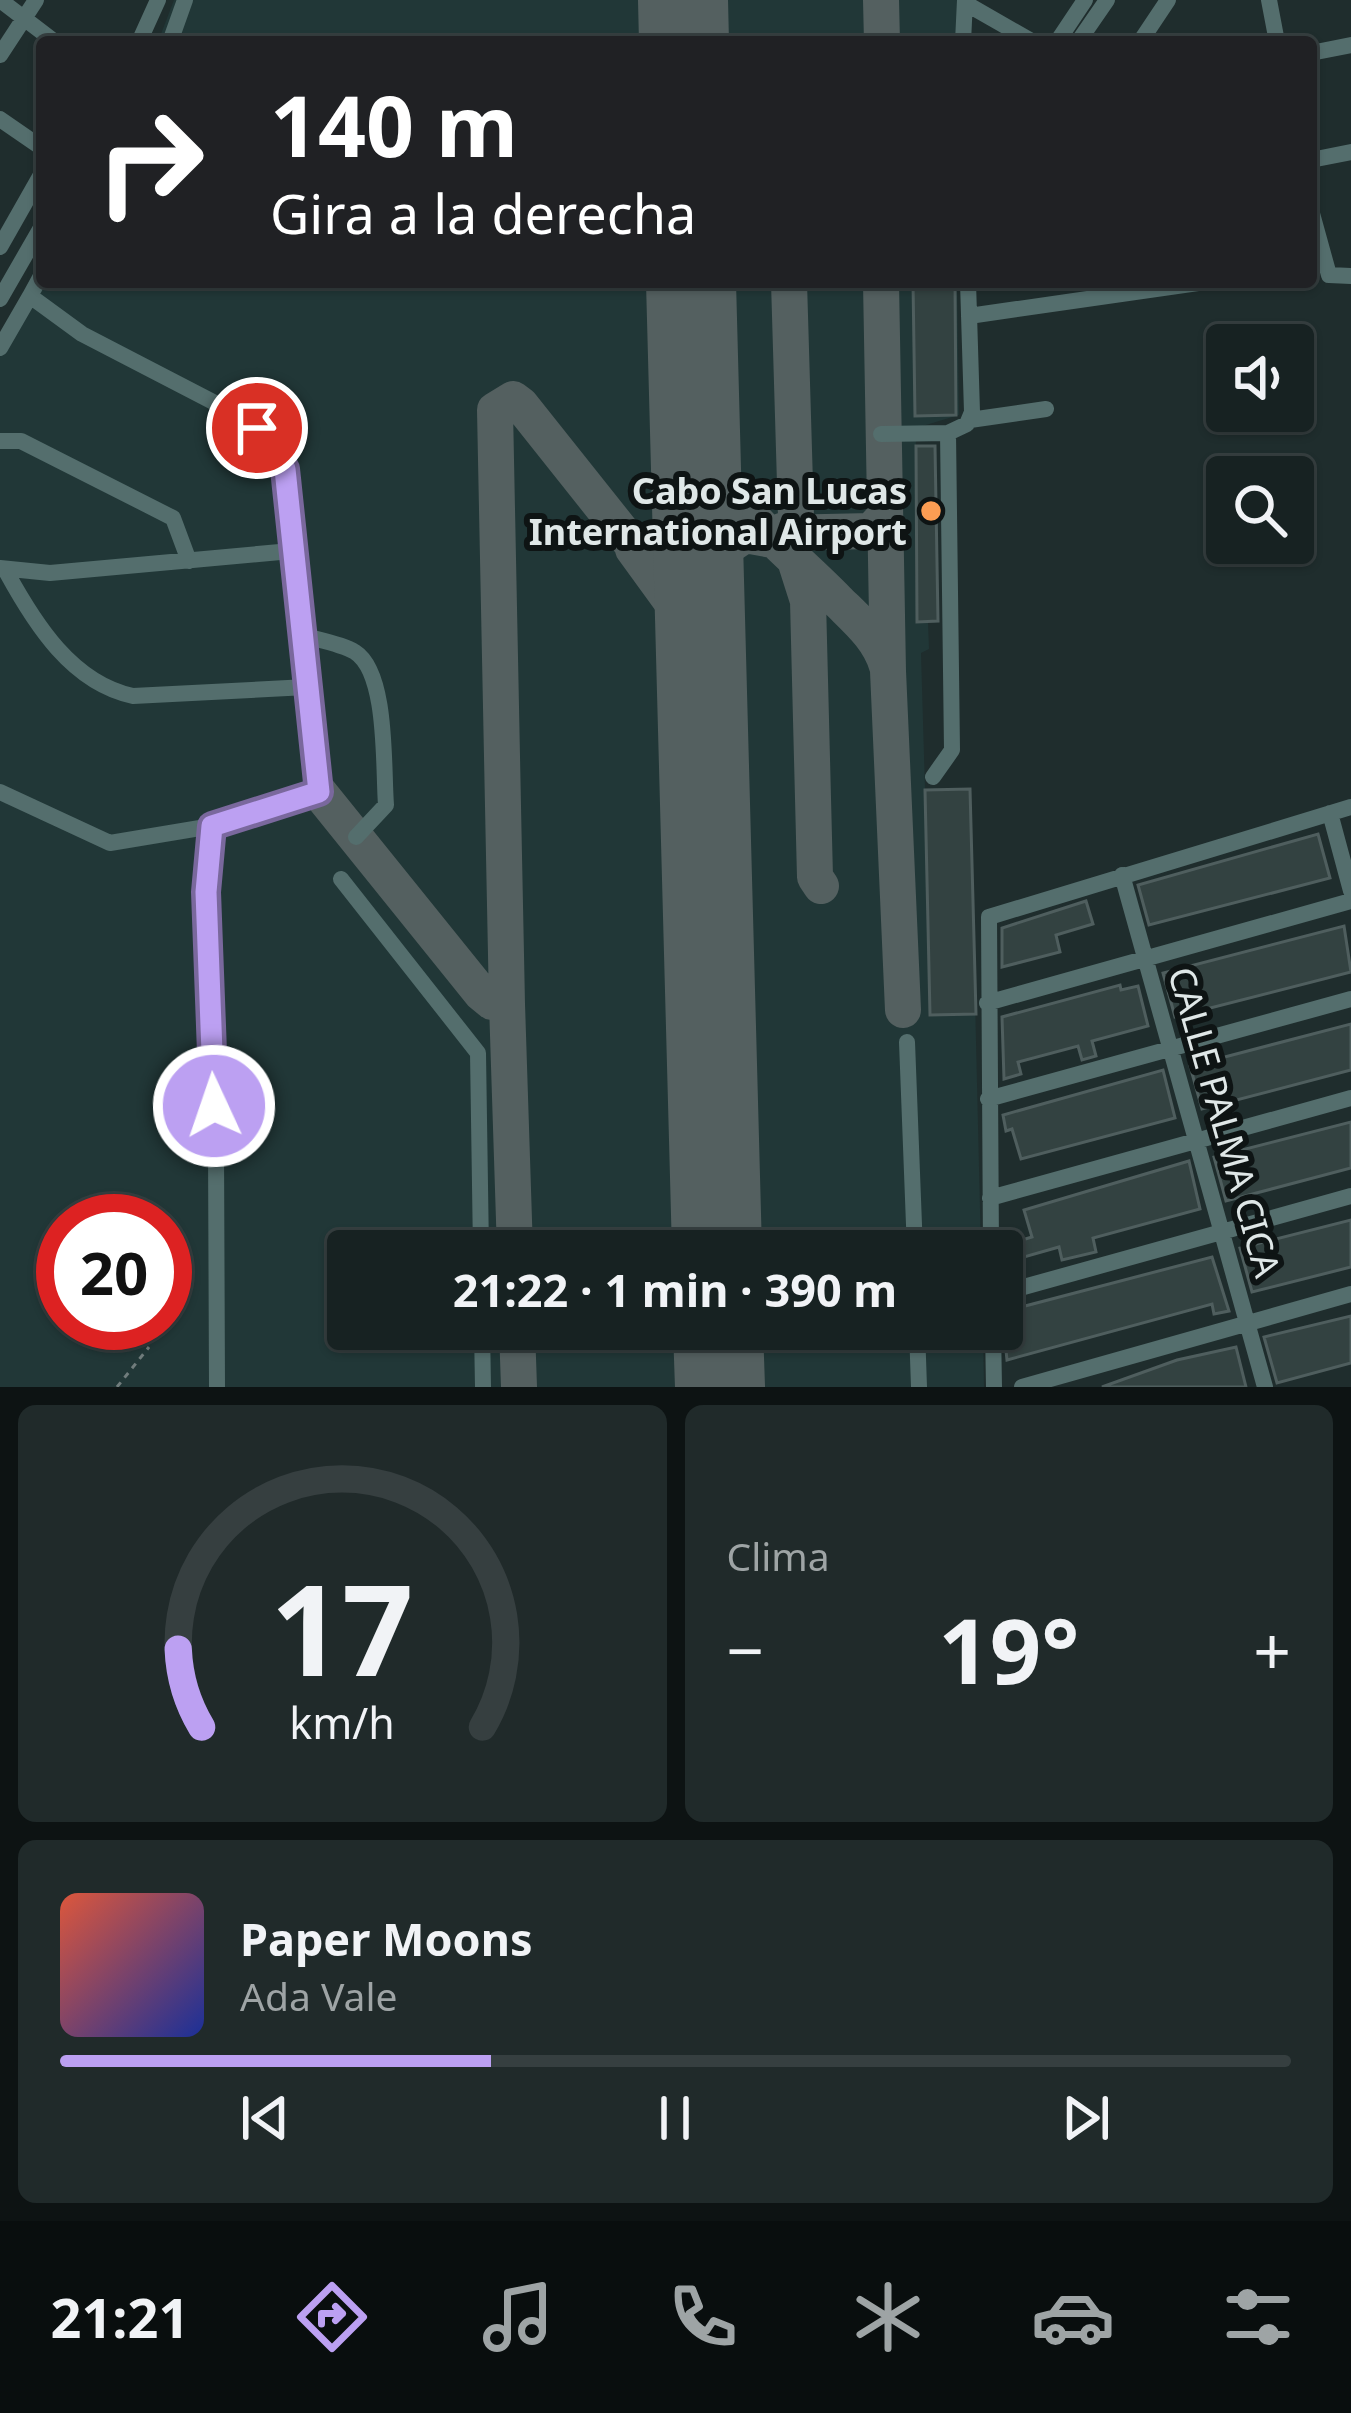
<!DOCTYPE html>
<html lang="es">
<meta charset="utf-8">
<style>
body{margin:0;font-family:"Noto Sans",sans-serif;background:#202a2a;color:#f1f3f6;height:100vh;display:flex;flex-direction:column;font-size:45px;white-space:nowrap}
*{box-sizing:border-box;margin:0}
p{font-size:39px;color:#9ea4a5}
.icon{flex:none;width:66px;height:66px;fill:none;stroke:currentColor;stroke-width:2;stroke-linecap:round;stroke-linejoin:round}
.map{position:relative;height:1387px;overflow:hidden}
.details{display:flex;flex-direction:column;gap:18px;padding:18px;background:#0d1313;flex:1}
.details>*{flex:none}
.hud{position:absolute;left:36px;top:36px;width:1281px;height:252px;border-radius:12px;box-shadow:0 3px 9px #0004,0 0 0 3px #363f40;background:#202124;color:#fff;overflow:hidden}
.tools{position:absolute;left:1206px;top:324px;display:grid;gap:24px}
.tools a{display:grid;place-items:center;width:108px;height:108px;border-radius:12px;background:#172222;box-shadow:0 3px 9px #0004,0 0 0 3px #363f40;font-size:60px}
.speed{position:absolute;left:36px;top:1194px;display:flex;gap:24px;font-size:60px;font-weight:700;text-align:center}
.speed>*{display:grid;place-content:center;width:156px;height:156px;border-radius:50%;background:#172222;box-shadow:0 3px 9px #0004,0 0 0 3px #363f40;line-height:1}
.speed .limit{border:18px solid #d22;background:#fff;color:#111}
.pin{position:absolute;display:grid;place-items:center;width:102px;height:102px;color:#fff;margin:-51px;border:6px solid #fff;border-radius:50%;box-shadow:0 3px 12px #0007}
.me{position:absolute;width:132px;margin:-66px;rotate:357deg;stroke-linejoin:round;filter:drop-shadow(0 0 9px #0008)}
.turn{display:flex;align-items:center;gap:42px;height:252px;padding:0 36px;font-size:54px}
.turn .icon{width:156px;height:156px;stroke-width:2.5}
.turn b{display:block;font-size:84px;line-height:102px}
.big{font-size:90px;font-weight:700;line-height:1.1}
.details .tile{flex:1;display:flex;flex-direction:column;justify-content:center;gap:18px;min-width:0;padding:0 42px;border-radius:18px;background:#202a2a}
.details .dial{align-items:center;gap:0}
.dial svg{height:312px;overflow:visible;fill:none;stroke:#363f40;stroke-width:7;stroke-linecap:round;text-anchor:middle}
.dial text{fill:#f1f3f6;stroke:none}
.song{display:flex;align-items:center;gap:36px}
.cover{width:144px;height:144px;border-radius:18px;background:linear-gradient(135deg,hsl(10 70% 55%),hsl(230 70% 35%))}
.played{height:12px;border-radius:6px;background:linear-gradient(90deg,#bca0f2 35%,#363f40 35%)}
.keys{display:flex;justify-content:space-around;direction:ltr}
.heat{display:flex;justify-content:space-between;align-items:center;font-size:66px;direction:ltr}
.details .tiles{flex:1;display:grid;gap:18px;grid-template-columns:1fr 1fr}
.tile:last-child{grid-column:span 2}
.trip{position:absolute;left:327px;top:1230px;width:696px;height:120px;border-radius:12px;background:#172222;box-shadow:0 3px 9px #0004,0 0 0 3px #363f40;font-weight:700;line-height:120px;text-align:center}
.tab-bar{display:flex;height:192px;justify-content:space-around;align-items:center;background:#090e0e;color:#9ea4a5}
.tab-bar .icon{width:84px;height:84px}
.tab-bar .active{color:#bca0f2}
.tab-bar b{font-size:54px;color:#f1f3f6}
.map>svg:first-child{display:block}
.built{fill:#213737;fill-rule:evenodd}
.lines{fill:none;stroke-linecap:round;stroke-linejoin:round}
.taxiway{stroke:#546060;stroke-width:36}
.runway{stroke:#546060;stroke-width:90}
.building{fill:#334241;stroke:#4f5e5e;stroke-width:3}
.path{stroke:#707c7c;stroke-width:3;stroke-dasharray:6 6;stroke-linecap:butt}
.minor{stroke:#546e6d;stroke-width:16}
.route-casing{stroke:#7a689d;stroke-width:30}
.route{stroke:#bca0f2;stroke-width:21}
.poi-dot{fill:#fc9d53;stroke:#0e1414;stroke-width:4.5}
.labels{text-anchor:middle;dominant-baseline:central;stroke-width:12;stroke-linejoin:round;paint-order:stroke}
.poi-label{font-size:36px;font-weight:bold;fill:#dfe7e7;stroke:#0e1414;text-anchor:end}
.street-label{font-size:36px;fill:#dfe7e7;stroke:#0e1414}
</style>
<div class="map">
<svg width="1351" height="1387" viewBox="0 0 1351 1387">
<rect width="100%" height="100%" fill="#1f2d2d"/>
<path class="built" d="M174,0H958L956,42H158Z
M42,262V282H957L959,415L916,428L915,571L917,621H928L929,649L921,653L925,789H970L981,1251H348V1329H983L984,1387H0V333ZM63,1221H165V1323H63Z"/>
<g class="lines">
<path class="taxiway" d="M881,0L882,42
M881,282L888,671L903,1010
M694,411C711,495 780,542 837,600C857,620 879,638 887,666
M780,533L871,531L883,518
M771,535L790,528L796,517L789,282
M633,549L686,622L701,670
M794,557L808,601L815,877L821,886
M703,724L714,697L712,567L721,551L745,535L778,541
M319,792L481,993L492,1002L507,1004L495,410L513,399L521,405L642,557C675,570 691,546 697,516
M507,1004L515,1251
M517,1329L519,1387"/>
<path class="runway" d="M683,0L684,42
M691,282L717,1251
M718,1329L720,1387"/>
</g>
<path class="building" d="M913,282H955L956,415L915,416Z
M916,446H935L938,621L917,622Z
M970,789L976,1014L930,1015L925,790Z
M1318,834L1330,878L1149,925L1138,885Z
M1086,901L1093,924L1056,935L1060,952L1002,967V928Z
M1344,926L1351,972L1175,1017L1163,973Z
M1120,985L1121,990L1138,986L1148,1026L1092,1041L1096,1056L1082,1060L1078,1046L1018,1062L1021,1074L1004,1079L1002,1017Z
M1351,1024V1070L1202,1109L1190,1066Z
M1163,1070L1175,1118L1021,1159L1012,1129L1006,1131L1003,1115Z
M1351,1122V1168L1226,1201L1214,1157Z
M1189,1161L1200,1209L1093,1238L1096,1252L1062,1260L1059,1247L1010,1261L1006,1245L1032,1237L1024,1210Z
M1351,1220V1267L1252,1292L1240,1248Z
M1212,1257L1229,1311L1214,1314L1212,1304L1007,1360L1002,1312Z
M1351,1316V1363L1277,1383L1264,1337Z
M1236,1347L1246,1387H1102L1177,1360Z"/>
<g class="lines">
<path class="path" d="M117,1387L149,1347"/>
<path class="minor" d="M0,0L55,42
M1269,0L1277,42
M965,3L1033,42
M139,42L158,0
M170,42L185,0
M963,42L965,0
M1057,42L1085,0
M1078,42L1107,0
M1140,42L1168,0
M1311,53L1351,45
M0,55L36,0
M0,119L42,148
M1311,160L1351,152
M1311,210L1329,275L1351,276
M0,247L42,173
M0,299L42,226
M969,316L1205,282
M0,348L30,296
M970,420L1046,409
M881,434L948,433
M0,441H21L173,518L189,561
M0,568L50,573L291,551
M7,573C35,624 72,683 133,696L307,687
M301,635C318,640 340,643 355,652C388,673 383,767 386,805L356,837
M933,777L952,750L948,433L967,424L972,412L968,282
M0,792L110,843L212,826L319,792L285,469L246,419L82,334L30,296L42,274
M1330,813L1351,891
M212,826L206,892L216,1147L217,1387
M1122,875L1265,1387
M341,879L478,1053L481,1251
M987,1003L1351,901
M907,1042L915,1251
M988,1099L1351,999
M990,1198L1351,1098
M991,1251L989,917L1351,807
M1002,1293L1351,1196
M482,1329L483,1387
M917,1329L919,1387
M993,1329L994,1387
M1022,1387L1351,1294"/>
</g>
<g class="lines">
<g class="route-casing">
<path id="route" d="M214,1106L206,892L212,826L319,792L285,469L257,428"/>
</g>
<use href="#route" class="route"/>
</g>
<circle class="poi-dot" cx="931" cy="511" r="12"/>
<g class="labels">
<g class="poi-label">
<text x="907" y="490">Cabo San Lucas<tspan x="907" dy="41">International Airport</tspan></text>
</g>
<g class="street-label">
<text transform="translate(1225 1122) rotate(74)">CALLE PALMA CICA</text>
</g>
</g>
</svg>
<div class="tools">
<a><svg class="icon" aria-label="sound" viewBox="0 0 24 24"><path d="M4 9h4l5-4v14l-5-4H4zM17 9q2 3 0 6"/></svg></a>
<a><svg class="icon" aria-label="search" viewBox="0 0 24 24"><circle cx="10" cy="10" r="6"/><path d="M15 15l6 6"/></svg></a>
</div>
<div class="speed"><div class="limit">20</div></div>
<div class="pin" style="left:257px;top:428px;background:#d93025"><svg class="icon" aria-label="arrive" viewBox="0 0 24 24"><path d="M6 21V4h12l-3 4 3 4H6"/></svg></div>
<svg class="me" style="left:214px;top:1106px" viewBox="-20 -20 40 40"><circle r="17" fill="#bca0f2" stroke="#fff" stroke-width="3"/><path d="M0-11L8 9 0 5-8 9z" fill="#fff"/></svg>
<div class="trip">21:22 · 1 min · 390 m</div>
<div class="hud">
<div class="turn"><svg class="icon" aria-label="right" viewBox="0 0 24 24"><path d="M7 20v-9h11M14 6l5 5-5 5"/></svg><div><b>140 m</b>Gira a la derecha</div></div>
</div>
</div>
<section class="details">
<div class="tiles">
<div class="tile dial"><svg viewBox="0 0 100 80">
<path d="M14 69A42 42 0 1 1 86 69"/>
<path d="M14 69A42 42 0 0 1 8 49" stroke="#bca0f2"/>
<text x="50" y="56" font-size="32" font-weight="700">17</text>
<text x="50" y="72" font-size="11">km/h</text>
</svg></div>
<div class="tile"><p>Clima</p>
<div class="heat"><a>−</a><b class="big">19°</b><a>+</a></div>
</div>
<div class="tile">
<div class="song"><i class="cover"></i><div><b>Paper Moons</b><p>Ada Vale</p></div></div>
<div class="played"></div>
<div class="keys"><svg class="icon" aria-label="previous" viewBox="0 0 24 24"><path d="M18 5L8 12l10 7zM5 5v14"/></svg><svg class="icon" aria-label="pause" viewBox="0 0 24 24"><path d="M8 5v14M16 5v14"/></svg><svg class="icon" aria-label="next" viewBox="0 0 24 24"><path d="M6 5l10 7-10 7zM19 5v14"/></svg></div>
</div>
</div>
</section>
<nav class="tab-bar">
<b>21:21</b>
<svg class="icon active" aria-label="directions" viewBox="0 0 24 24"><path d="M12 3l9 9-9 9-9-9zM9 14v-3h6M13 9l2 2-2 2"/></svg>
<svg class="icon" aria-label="music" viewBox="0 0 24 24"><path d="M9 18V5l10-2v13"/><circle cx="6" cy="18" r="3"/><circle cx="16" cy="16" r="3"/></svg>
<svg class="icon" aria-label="phone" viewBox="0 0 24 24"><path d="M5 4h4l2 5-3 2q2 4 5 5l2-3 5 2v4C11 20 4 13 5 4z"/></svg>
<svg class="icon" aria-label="climate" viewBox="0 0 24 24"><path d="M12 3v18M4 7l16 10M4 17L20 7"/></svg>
<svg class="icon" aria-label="car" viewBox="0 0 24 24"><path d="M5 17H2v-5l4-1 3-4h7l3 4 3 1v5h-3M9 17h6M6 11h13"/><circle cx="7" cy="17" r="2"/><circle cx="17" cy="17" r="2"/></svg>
<svg class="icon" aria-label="filters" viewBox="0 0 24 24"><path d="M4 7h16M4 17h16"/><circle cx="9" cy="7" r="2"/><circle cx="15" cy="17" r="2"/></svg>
</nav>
